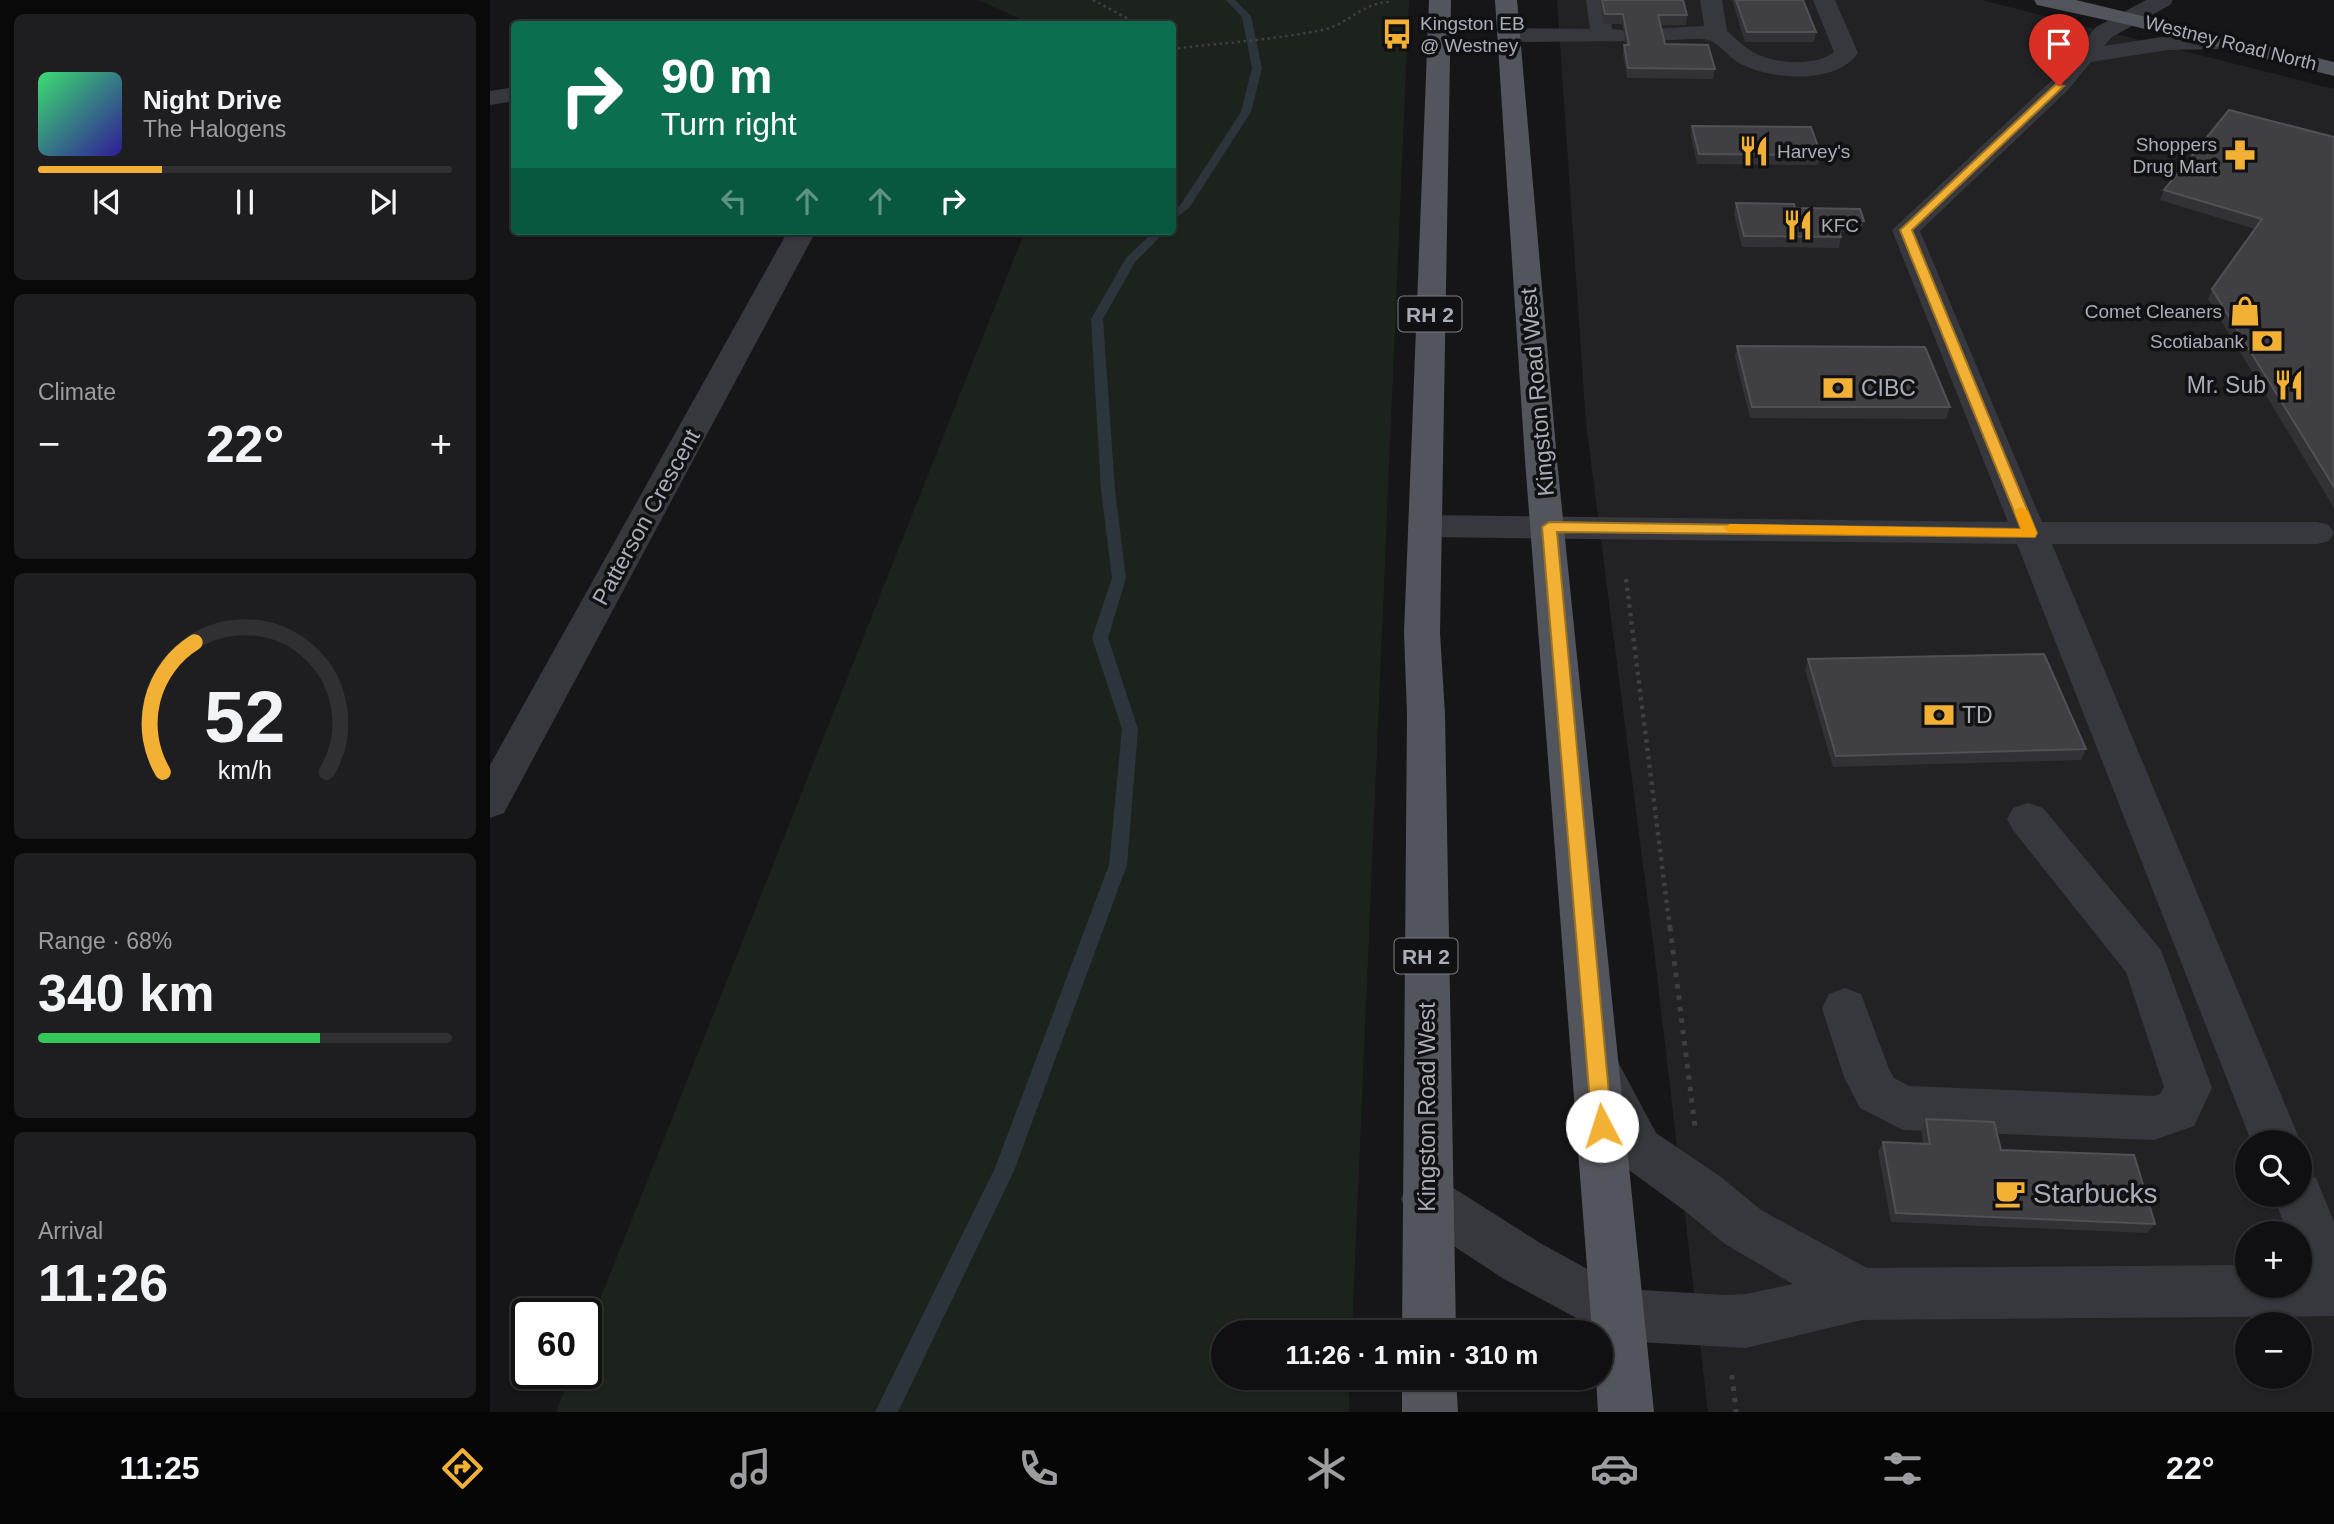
<!DOCTYPE html>
<meta charset="utf-8">
<style>
body{margin:0;font-family:Helvetica,sans-serif;background:#1e1e20;color:#f1f3f6;height:100vh;display:flex;flex-direction:column;font-size:26px;white-space:nowrap}
*{box-sizing:border-box;margin:0}
p{font-size:23px;color:#9c9d9f}
.icon{flex:none;width:38px;height:38px;fill:none;stroke:currentColor;stroke-width:2;stroke-linecap:round;stroke-linejoin:round}
.map{position:relative;flex:1;overflow:hidden}
.sheet{display:flex;flex-direction:column;gap:14px;padding:14px;background:#09090a;width:490px}
.sheet>*{flex:none}
.guide{position:absolute;left:21px;top:21px;width:665px;height:214px;border-radius:7px;box-shadow:0 2px 5px #0004,0 0 0 2px #303032;background:#0b6e4f;color:#fff;overflow:hidden}
.controls{position:absolute;left:1745px;top:1130px;display:grid;gap:14px}
.controls a{display:grid;place-items:center;width:77px;height:77px;border-radius:50%;background:#101012;box-shadow:0 2px 5px #0004,0 0 0 2px #303032;font-size:35px}
.speed{position:absolute;left:21px;top:1298px;display:flex;gap:14px;font-size:35px;font-weight:700;text-align:center}
.speed>*{display:grid;place-content:center;width:91px;height:91px;border-radius:50%;background:#101012;box-shadow:0 2px 5px #0004,0 0 0 2px #303032;line-height:1}
.speed .limit{border:4px solid #111;border-radius:10px;background:#fff;color:#111}
.pin{position:absolute;display:grid;place-items:center;width:60px;height:60px;color:#fff;margin:-72px -30px;border-radius:50% 50% 50% 0;rotate:-45deg;box-shadow:0 0 7px #0007}
.pin .icon{rotate:45deg}
.me{position:absolute;width:77px;margin:-38px;rotate:355deg;stroke-linejoin:round;filter:drop-shadow(0 0 5px #0008)}
.turn{display:flex;align-items:center;gap:24px;height:147px;padding:0 35px;font-size:32px}
.turn .icon{width:91px;height:91px;stroke-width:2.5}
.turn b{display:block;font-size:49px;line-height:60px}
.lanes{display:flex;align-items:center;height:66px;padding:0 35px;background:#0003;justify-content:center;gap:35px;direction:ltr}
.lanes .off{opacity:.35}
.big{font-size:52px;font-weight:700;line-height:1.1}
.sheet .card{flex:1;display:flex;flex-direction:column;justify-content:center;gap:10px;min-width:0;padding:0 24px;border-radius:10px;background:#1e1e20}
.sheet .dial{align-items:center;gap:0}
.dial svg{height:182px;overflow:visible;fill:none;stroke:#303032;stroke-width:7;stroke-linecap:round;text-anchor:middle}
.dial text{fill:#f1f3f6;stroke:none}
.song{display:flex;align-items:center;gap:21px}
.cover{width:84px;height:84px;border-radius:10px;background:linear-gradient(135deg,hsl(140 70% 55%),hsl(250 70% 35%))}
.played{height:7px;border-radius:4px;background:linear-gradient(90deg,#f2b134 30%,#303032 30%)}
.keys{display:flex;justify-content:space-around;direction:ltr}
.heat{display:flex;justify-content:space-between;align-items:center;font-size:38px;direction:ltr}
.charge{height:10px;border-radius:5px;background:linear-gradient(90deg,#34c759 68%,#303032 0)}
.trip{position:absolute;left:721px;top:1320px;width:402px;height:70px;border-radius:35px;background:#101012;box-shadow:0 2px 5px #0004,0 0 0 2px #303032;font-weight:700;line-height:70px;text-align:center}
.tab-bar{display:flex;height:112px;justify-content:space-around;align-items:center;background:#060607;color:#9c9d9f}
.tab-bar .icon{width:49px;height:49px}
.tab-bar .current{color:#f2b134}
.tab-bar b{font-size:32px;color:#f1f3f6}
main{display:flex;flex:1;min-height:0}
.map>svg:first-child{display:block}
.built{fill:#222225;fill-rule:evenodd}
.green{fill:#1c231d}
.lines{fill:none;stroke-linecap:round;stroke-linejoin:round}
.stream{fill:#2c353c;fill-rule:evenodd}
.path-far2{stroke:#3d3f44;stroke-width:2.5;stroke-dasharray:2.5 3.5;stroke-linecap:butt}
.path-far1{stroke:#3d3f44;stroke-width:4.5;stroke-dasharray:3.5 5;stroke-linecap:butt}
.path{stroke:#3d3f44;stroke-width:5;stroke-dasharray:4.5 7;stroke-linecap:butt}
.minor{fill:#37383d;fill-rule:evenodd}
.major{fill:#53555c;fill-rule:evenodd}
.wall{fill:#323236}
.building{fill:#3f3f44;stroke:#4f5156;stroke-width:2}
.route{fill:#f2b134;stroke:#9d7322;stroke-width:2}
.slow{fill:#f59e0b}
.labels{text-anchor:middle;dominant-baseline:central;stroke-width:7;stroke-linejoin:round;paint-order:stroke}
.far-poi-label{font-size:19px;fill:#a8adb8;stroke:#111113;text-anchor:start}
.far-street-label{font-size:19px;fill:#a8adb8;stroke:#111113}
.shield{fill:#111113;stroke:#7b7e86;stroke-width:2}
.shield-label{font-size:21px;font-weight:bold;fill:#a8adb8}
.poi-label{font-size:23px;fill:#a8adb8;stroke:#111113;text-anchor:start}
.street-label{font-size:23px;fill:#a8adb8;stroke:#111113}
.near-poi-label{font-size:28px;fill:#a8adb8;stroke:#111113;text-anchor:start}
</style>
<main>
<section class="sheet">
<div class="card">
<div class="song"><i class="cover"></i><div><b>Night Drive</b><p>The Halogens</p></div></div>
<div class="played"></div>
<div class="keys"><svg class="icon" aria-label="previous" viewBox="0 0 24 24"><path d="M18 5L8 12l10 7zM5 5v14"/></svg><svg class="icon" aria-label="pause" viewBox="0 0 24 24"><path d="M8 5v14M16 5v14"/></svg><svg class="icon" aria-label="next" viewBox="0 0 24 24"><path d="M6 5l10 7-10 7zM19 5v14"/></svg></div>
</div>
<div class="card"><p>Climate</p>
<div class="heat"><a>−</a><b class="big">22°</b><a>+</a></div>
</div>
<div class="card dial"><svg viewBox="0 0 100 80">
<path d="M14 69A42 42 0 1 1 86 69"/>
<path d="M14 69A42 42 0 0 1 28 12" stroke="#f2b134"/>
<text x="50" y="56" font-size="32" font-weight="700">52</text>
<text x="50" y="72" font-size="11">km/h</text>
</svg></div>
<div class="card"><p>Range · 68%</p><b class="big">340 km</b><div class="charge"></div></div>
<div class="card"><p>Arrival</p><b class="big">11:26</b></div>
</section>
<div class="map">
<svg width="1844" height="1412" viewBox="0 0 1844 1412">
<rect width="100%" height="100%" fill="#161618"/>
<path class="built" d="M1067,0H1492L1844,89V1412H1218L1164,950L1096,424ZM1757,1143H1810V1195H1757ZM1757,1234H1810V1286H1757ZM1757,1325H1810V1377H1757Z"/>
<path class="green" d="M488,0H919L862,1332H733V1377H860L859,1412H66L81,1374H96V1335L535,231H682V24H542Z"/>
<g class="lines">
<path class="stream" d="M736,0H745L761,16L772,68L761,112L699,208L682,221V212L691,204L751,112L762,68L752,17Z
M664,231H676L645,262L613,319L625,490L636,578L618,638L648,729L637,865L524,1171L408,1412H385L505,1168L619,865L632,729L602,638L622,578L611,490L601,319L636,258Z"/>
<path class="path-far2" d="M603,0L648,24
M682,49C731,43 783,40 832,30C856,26 873,2 900,2"/>
<path class="path-far1" d="M1136,579L1180,929"/>
<path class="path" d="M1180,927L1205,1127
M1242,1375L1246,1412"/>
<path class="minor" d="M1096,0H1118L1122,29L1143,31L1146,36L1143,41L1019,42L1011,40L1008,35L1011,30L1019,28L1100,29Z
M1210,0H1232L1237,31C1245,38 1253,46 1263,52C1283,64 1326,67 1344,52L1323,0H1345L1368,53C1346,85 1282,80 1251,64C1240,59 1232,46 1221,41C1208,35 1179,43 1162,39L1159,34L1162,29L1214,26Z
M1656,0H1683L1680,5L1622,37L1614,46L1678,36L1734,35L1742,37L1745,42L1742,47L1734,49L1678,50L1601,62L1577,91L1430,231L1552,522H1827L1839,525L1844,533L1839,541L1827,544H1562L1811,1143L1810,1147V1143H1762L1527,544L935,537L923,534L918,526L923,518L935,515L1518,522L1402,230L1561,81L1606,27Z
M24,87V101L0,105V91Z
M298,231H326L14,813L0,818V765Z
M1538,803L1553,808L1671,950L1722,1088L1704,1126L1664,1140L1413,1130L1370,1108L1354,1077L1332,1008L1339,994L1355,988L1371,994L1399,1069L1404,1078L1419,1086L1664,1096L1670,1094L1674,1087L1636,972L1523,830L1517,819L1523,808Z
M1111,1056L1128,1062L1166,1133L1231,1177L1271,1210L1377,1268L1757,1265V1286H1810V1234H1798L1783,1195H1810V1172L1826,1178L1844,1222V1316L1372,1320L1256,1348L1129,1341L1014,1279L918,1216L911,1199L918,1182L936,1175L954,1182L1050,1243L1134,1289L1235,1295L1256,1294L1303,1284L1235,1244L1195,1211L1132,1165L1087,1077L1094,1062Z"/>
<path class="major" d="M939,0H961L950,633L955,714L966,1332H912L917,714L914,633Z
M1005,0H1027L1067,460L1164,1412H1108L1106,1377H1111V1332H1102L1035,460Z
M1544,0H1586L1844,62V76L1639,25L1547,5Z
M912,1377H966L968,1412H912Z"/>
</g>
<path class="wall" d="M1110,0H1193L1197,15L1196,25H1171L1175,44L1225,69L1223,79L1137,78L1133,55L1134,45H1136L1132,24H1114Z
M1242,0H1313L1326,32L1324,42H1255Z
M1202,126L1331,155L1328,165L1207,164L1201,137Z
M1844,137V508L1718,299L1722,289L1765,229L1670,200L1674,190Z
M1246,203L1305,208L1374,221L1371,232H1349L1351,237L1349,248L1252,247L1244,214Z
M1247,346L1460,407L1456,419L1260,418L1245,357Z
M1318,659L1596,749L1591,760L1343,767L1315,670Z
M1436,1119L1511,1150L1665,1224L1657,1233L1401,1222L1388,1152L1393,1142L1433,1143L1431,1129Z"/>
<path class="building" d="M1112,0H1193L1197,15H1168L1175,44L1218,45L1225,69L1138,68L1134,45H1139L1133,14H1115Z
M1246,0H1313L1326,32H1257Z
M1739,110L1844,137V487L1722,289L1772,219L1674,190Z
M1202,126L1321,127L1331,155L1209,154Z
M1246,203L1304,204L1305,208L1370,209L1374,221H1346L1351,237L1254,236Z
M1247,346L1435,347L1460,407H1262Z
M1554,654L1596,749L1346,756L1318,659Z
M1436,1119L1504,1122L1511,1150L1644,1155L1665,1224L1406,1213L1393,1142L1440,1144Z"/>
<path class="route" d="M1566,84L1574,86L1422,230L1547,533L1545,537L1067,532L1122,1126L1119,1132L1112,1135L1105,1132L1102,1126L1052,527L1059,522L1531,529L1410,230Z"/>
<path class="slow" d="M1531,507L1538,511L1547,533L1545,537L1240,533L1233,528L1240,524L1531,529L1524,511Z"/>
<defs>
<g id="bus-bare" transform="scale(2.415)"><path d="M-5-6H5V4H4V6H2V4H-2V6H-4V4H-5ZM-3.5-4V0h7V-4ZM-3.5 1.2v1.5H-2V1.2ZM2 1.2v1.5H3.5V1.2Z" fill="#f2b134" stroke="#111113" stroke-width="2.5" paint-order="stroke"/></g>
<g id="restaurant-bare" transform="scale(2.415)"><path d="M-5-6h1v4h1v-4h1v4h1v-4h1v5L-1.5 .5V6h-2V.5L-5-1ZM5-6V6H3V1.5H1.5Q1.5-4 5-6Z" fill="#f2b134" stroke="#111113" stroke-width="2.5" paint-order="stroke"/></g>
<g id="pharmacy-bare" transform="scale(2.415)"><path d="M-2-6h4v4h4v4h-4v4h-4v-4h-4v-4h4Z" fill="#f2b134" stroke="#111113" stroke-width="2.5" paint-order="stroke"/></g>
<g id="shop-bare" transform="scale(2.415)"><path d="M-5-2.5h2.3a2.7 3.5 0 0 1 5.4 0H5L5.5 6h-11ZM-1.5-2.5h3a1.5 2.3 0 0 0-3 0Z" fill="#f2b134" stroke="#111113" stroke-width="2.5" paint-order="stroke"/></g>
<g id="bank-bare" transform="scale(2.415)"><path d="M-6-4H6V4H-6ZM0-2.3a2.3 2.3 0 1 0 0 4.6a2.3 2.3 0 1 0 0-4.6Z" fill="#f2b134" stroke="#111113" stroke-width="2.5" paint-order="stroke"/></g>
<g id="cafe-bare" transform="scale(2.415)"><path d="M-5.5-4.5H6V0H3Q3 3.5 0 3.5H-2.5Q-5.5 3.5-5.5 0ZM3-3.2v2h1.7v-2ZM-6 4.5H4V6H-6Z" fill="#f2b134" stroke="#111113" stroke-width="2.5" paint-order="stroke"/></g>
</defs>
<g fill-rule="evenodd">
<use href="#bus-bare" x="907" y="34"/>
<use href="#restaurant-bare" x="1264" y="151"/>
<use href="#pharmacy-bare" x="1750" y="155"/>
<use href="#restaurant-bare" x="1308" y="225"/>
<use href="#shop-bare" x="1755" y="311"/>
<use href="#bank-bare" x="1777" y="341"/>
<use href="#restaurant-bare" x="1799" y="385"/>
<use href="#bank-bare" x="1348" y="388"/>
<use href="#bank-bare" x="1449" y="715"/>
<use href="#cafe-bare" x="1520" y="1193"/>
</g>
<g class="labels">
<g class="far-poi-label">
<text x="930" y="23">Kingston EB<tspan x="930" dy="22">@ Westney</tspan></text>
<text x="1727" y="144" text-anchor="end">Shoppers<tspan x="1727" dy="22">Drug Mart</tspan></text>
<text x="1287" y="151">Harvey's</text>
<text x="1331" y="225">KFC</text>
<text x="1732" y="311" text-anchor="end">Comet Cleaners</text>
<text x="1754" y="341" text-anchor="end">Scotiabank</text>
</g>
<g class="far-street-label">
<text transform="translate(1741 43) rotate(14)">Westney Road North</text>
</g>
<g class="shield">
<rect x="908.5" y="296.5" width="63" height="35" rx="5"/>
<rect x="904.5" y="938.5" width="63" height="35" rx="5"/>
</g>
<g class="shield-label">
<text x="940" y="314">RH 2</text>
<text x="936" y="956">RH 2</text>
</g>
<g class="poi-label">
<text x="1776" y="385" text-anchor="end">Mr. Sub</text>
<text x="1371" y="388">CIBC</text>
<text x="1472" y="715">TD</text>
</g>
<g class="street-label">
<text transform="translate(1047 392) rotate(-95)">Kingston Road West</text>
<text transform="translate(156 517) rotate(-61)">Patterson Crescent</text>
<text transform="translate(937 1107) rotate(-90)">Kingston Road West</text>
</g>
<g class="near-poi-label">
<text x="1543" y="1193">Starbucks</text>
</g>
</g>
</svg>
<div class="controls">
<a><svg class="icon" aria-label="search" viewBox="0 0 24 24"><circle cx="10" cy="10" r="6"/><path d="M15 15l6 6"/></svg></a>
<a>+</a>
<a>−</a>
</div>
<div class="speed"><div class="limit">60</div></div>
<div class="pin" style="left:1569px;top:86px;background:#d93025"><svg class="icon" aria-label="arrive" viewBox="0 0 24 24"><path d="M6 21V4h12l-3 4 3 4H6"/></svg></div>
<svg class="me" style="left:1112px;top:1126px" viewBox="-20 -20 40 40"><circle r="19" fill="#fff"/><path d="M0-13L10 11 0 6-10 11z" fill="#f2b134"/></svg>
<div class="trip">11:26 · 1 min · 310 m</div>
<div class="guide">
<div class="turn"><svg class="icon" aria-label="right" viewBox="0 0 24 24"><path d="M7 20v-9h11M14 6l5 5-5 5"/></svg><div><b>90 m</b>Turn right</div></div>
<div class="lanes"><svg class="icon off" aria-label="left" viewBox="0 0 24 24"><path d="M17 20v-9H6M10 6l-5 5 5 5"/></svg><svg class="icon off" aria-label="ahead" viewBox="0 0 24 24"><path d="M12 20V5M6 11l6-6 6 6"/></svg><svg class="icon off" aria-label="ahead" viewBox="0 0 24 24"><path d="M12 20V5M6 11l6-6 6 6"/></svg><svg class="icon" aria-label="right" viewBox="0 0 24 24"><path d="M7 20v-9h11M14 6l5 5-5 5"/></svg></div>
</div>
</div>
</main>
<nav class="tab-bar">
<b>11:25</b>
<svg class="icon current" aria-label="directions" viewBox="0 0 24 24"><path d="M12 3l9 9-9 9-9-9zM9 14v-3h6M13 9l2 2-2 2"/></svg>
<svg class="icon" aria-label="music" viewBox="0 0 24 24"><path d="M9 18V5l10-2v13"/><circle cx="6" cy="18" r="3"/><circle cx="16" cy="16" r="3"/></svg>
<svg class="icon" aria-label="phone" viewBox="0 0 24 24"><path d="M5 4h4l2 5-3 2q2 4 5 5l2-3 5 2v4C11 20 4 13 5 4z"/></svg>
<svg class="icon" aria-label="climate" viewBox="0 0 24 24"><path d="M12 3v18M4 7l16 10M4 17L20 7"/></svg>
<svg class="icon" aria-label="car" viewBox="0 0 24 24"><path d="M5 17H2v-5l4-1 3-4h7l3 4 3 1v5h-3M9 17h6M6 11h13"/><circle cx="7" cy="17" r="2"/><circle cx="17" cy="17" r="2"/></svg>
<svg class="icon" aria-label="filters" viewBox="0 0 24 24"><path d="M4 7h16M4 17h16"/><circle cx="9" cy="7" r="2"/><circle cx="15" cy="17" r="2"/></svg>
<b>22°</b>
</nav>
